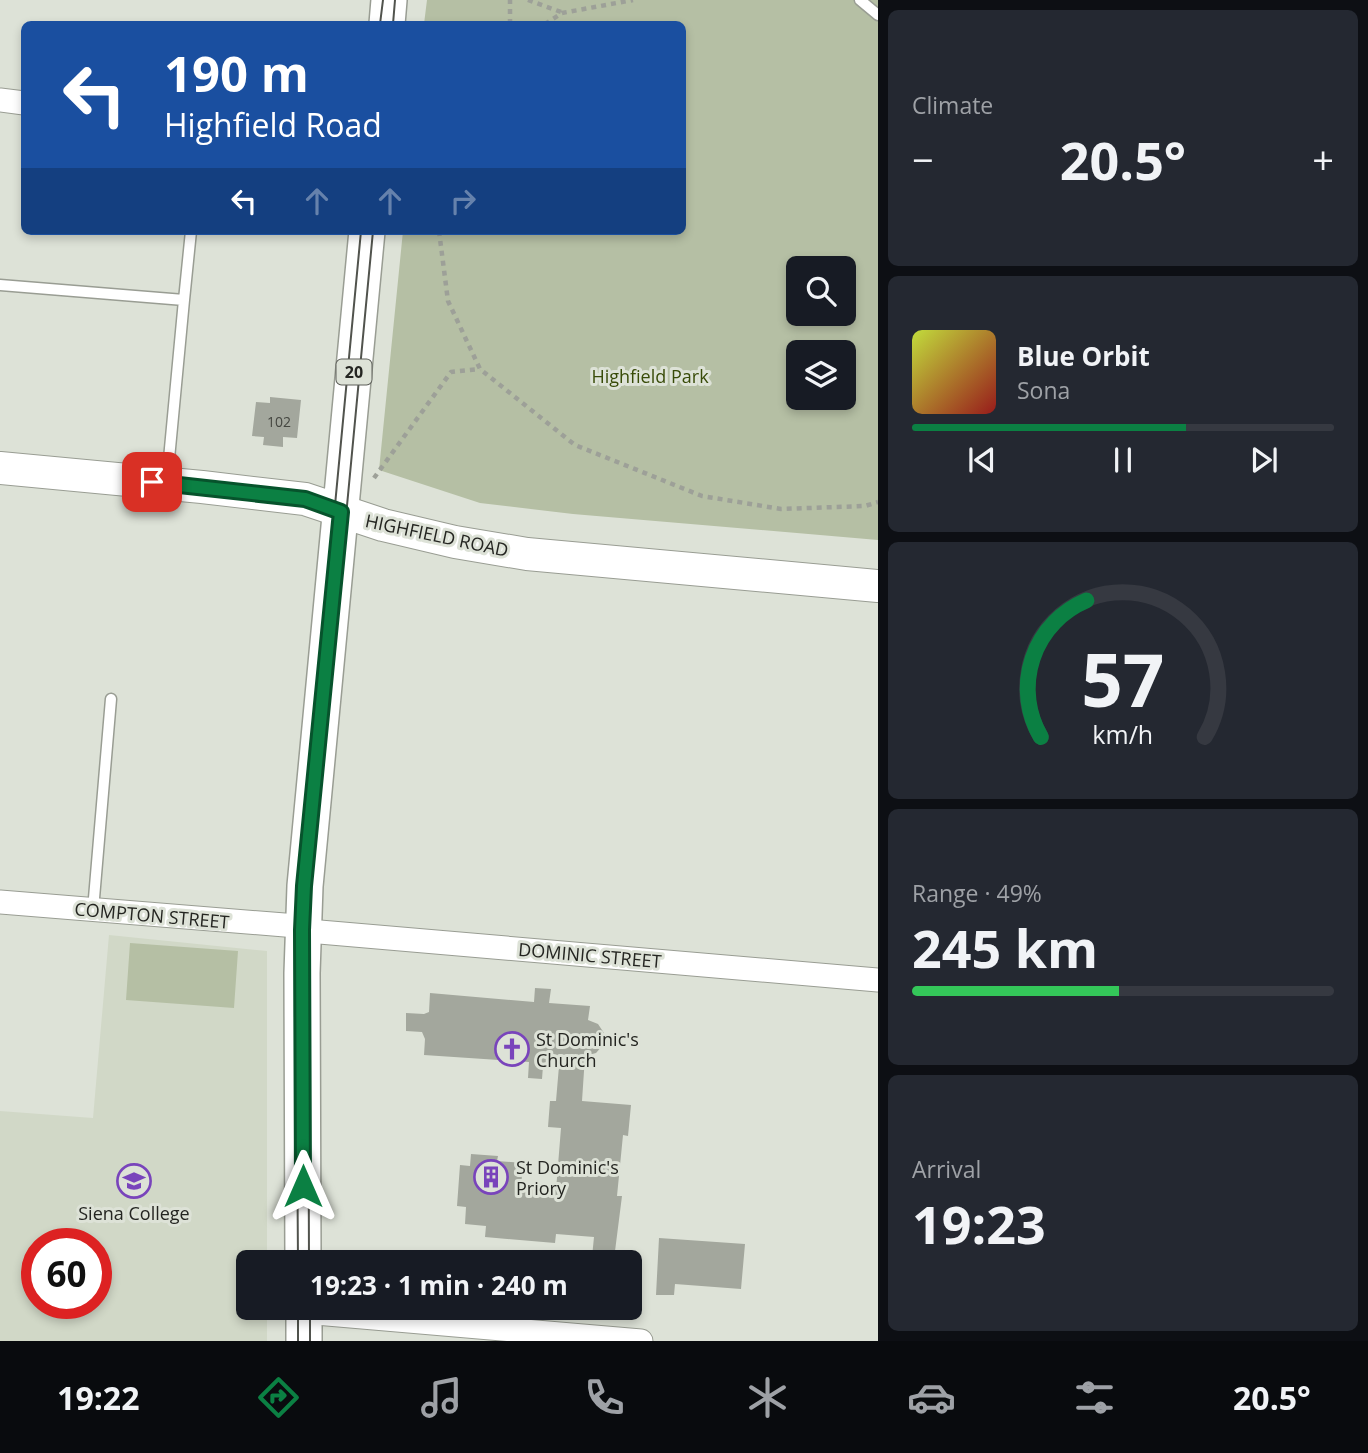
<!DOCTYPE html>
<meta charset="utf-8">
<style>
body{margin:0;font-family:"Open Sans",sans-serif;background:#242831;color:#f1f3f6;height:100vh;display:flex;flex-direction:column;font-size:26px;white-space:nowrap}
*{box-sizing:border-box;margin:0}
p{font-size:23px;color:#9ea1a6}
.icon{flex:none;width:38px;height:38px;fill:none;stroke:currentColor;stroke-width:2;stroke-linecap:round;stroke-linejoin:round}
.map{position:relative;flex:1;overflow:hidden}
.sheet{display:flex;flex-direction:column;gap:10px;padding:10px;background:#0d0f14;width:490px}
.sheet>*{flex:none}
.hud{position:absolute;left:21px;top:21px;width:665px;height:214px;border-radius:10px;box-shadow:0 4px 10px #0003;background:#1a4fa0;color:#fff;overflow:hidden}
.controls{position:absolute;left:786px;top:256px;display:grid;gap:14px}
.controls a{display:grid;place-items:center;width:70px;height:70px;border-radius:10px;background:#171b24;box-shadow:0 4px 10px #0003;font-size:35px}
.speed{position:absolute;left:21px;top:1228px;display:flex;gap:14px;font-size:35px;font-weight:700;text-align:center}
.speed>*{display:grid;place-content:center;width:91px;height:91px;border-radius:50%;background:#171b24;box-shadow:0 4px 10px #0003;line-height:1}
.speed .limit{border:10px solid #d22;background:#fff;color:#111}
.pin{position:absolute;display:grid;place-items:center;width:60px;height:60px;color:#fff;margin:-30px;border-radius:14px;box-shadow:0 4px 10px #0006}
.me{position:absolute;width:77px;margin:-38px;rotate:0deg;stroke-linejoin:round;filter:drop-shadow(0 0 5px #0008)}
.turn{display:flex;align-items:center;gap:24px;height:147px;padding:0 28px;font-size:32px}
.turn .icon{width:91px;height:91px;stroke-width:2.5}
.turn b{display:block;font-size:49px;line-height:60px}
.lanes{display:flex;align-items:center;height:66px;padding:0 28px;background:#0003;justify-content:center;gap:35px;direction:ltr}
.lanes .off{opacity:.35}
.big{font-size:52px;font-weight:700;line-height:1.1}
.sheet .tile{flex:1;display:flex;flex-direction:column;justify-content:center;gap:10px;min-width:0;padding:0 24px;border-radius:10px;background:#242831}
.sheet .dial{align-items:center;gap:0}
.dial svg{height:182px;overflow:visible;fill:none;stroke:#363941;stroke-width:7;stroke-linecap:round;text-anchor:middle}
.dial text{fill:#f1f3f6;stroke:none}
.song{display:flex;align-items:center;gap:21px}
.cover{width:84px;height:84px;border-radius:10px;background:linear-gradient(135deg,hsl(70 70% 55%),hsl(0 70% 35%))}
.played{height:7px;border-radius:4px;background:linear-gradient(90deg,#0b8043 65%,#363941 65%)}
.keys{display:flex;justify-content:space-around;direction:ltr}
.heat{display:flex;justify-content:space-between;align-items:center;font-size:38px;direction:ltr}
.charge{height:10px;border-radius:5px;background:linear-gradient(90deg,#34c759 49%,#363941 0)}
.trip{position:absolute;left:236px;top:1250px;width:406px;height:70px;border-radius:10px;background:#171b24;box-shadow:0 4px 10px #0003;font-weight:700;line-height:70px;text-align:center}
.tabs{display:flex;height:112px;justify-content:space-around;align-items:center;background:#090b0e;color:#9ea1a6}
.tabs .icon{width:49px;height:49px}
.tabs .on{color:#0b8043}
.tabs b{font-size:32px;color:#f1f3f6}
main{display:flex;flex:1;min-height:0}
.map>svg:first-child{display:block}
.built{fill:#d1d8c7;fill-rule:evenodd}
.green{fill:#b5bfa4;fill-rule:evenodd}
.building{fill:#a3a79d}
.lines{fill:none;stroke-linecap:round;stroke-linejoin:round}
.lane-casing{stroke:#999d93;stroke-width:13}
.street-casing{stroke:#999d93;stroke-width:25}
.secondary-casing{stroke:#999d93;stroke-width:34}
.primary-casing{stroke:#999d93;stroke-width:38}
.path{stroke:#9da098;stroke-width:4.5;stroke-dasharray:5 5;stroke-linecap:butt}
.lane{stroke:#fff;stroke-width:10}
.street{stroke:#fff;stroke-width:23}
.secondary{stroke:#fff;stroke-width:32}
.primary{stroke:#fff;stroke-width:35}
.tram{stroke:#51534d;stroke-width:2}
.route-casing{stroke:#07532c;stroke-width:18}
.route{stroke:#0b8043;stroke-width:12}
.labels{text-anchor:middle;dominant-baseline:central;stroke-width:6;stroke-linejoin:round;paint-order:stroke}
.number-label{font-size:14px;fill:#444640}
.shield{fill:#dde2d7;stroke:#5c5e58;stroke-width:2}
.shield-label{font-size:16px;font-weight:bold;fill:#242521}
.park-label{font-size:18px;fill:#384b08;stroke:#dde2d7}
.street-label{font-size:18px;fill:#242521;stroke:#dde2d7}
.poi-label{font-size:18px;fill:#242521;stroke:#dde2d7;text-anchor:start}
</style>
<main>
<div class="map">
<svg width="878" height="1341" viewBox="0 0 878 1341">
<rect width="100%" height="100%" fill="#dde2d7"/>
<path class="built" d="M109,935L267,951V1262H248V1307H267V1341H0V1111L93,1118ZM37,1244H96V1304H37Z"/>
<path class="green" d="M427,0H878V540L573,514L480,503L379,470L403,231H682V24H424ZM798,268H844V313H798ZM798,352H844V397H798Z
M130,943L238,951L234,1008L126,1000Z"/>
<path class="building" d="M270,397L301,400L297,438L283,437V447L263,445L264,437L252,436L256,402L270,403Z
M535,988L551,989L549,1003L590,1006L588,1020L598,1024L604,1033L603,1045L596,1053L585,1056L582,1101L631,1105L628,1136L623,1135L617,1196H622L614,1259L592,1257L594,1237L556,1234L555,1243L485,1237L486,1226L465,1224L466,1207L457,1206L460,1165L470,1166L471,1154L498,1156L497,1161L523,1163L521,1187L556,1190L561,1128L548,1127L550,1101H556L559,1066H543L542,1079L528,1078L529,1062L424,1055L425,1039L422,1032L406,1031V1013L424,1014L429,1012L430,993L534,1002Z
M659,1238L745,1244L741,1289L675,1284L674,1295H656Z"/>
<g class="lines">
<g class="lane-casing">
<path id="lane" d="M860,0L878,15
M0,285L184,300L191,231
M167,480L184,300
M93,910L111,699"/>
</g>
<g class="street-casing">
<path id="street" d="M0,100L24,103
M0,902L297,926L308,931L878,980
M304,1312L641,1341"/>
</g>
<g class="secondary-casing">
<path id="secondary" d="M0,468L202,487L305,499L383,525L455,542L527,554L878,586"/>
</g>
<g class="primary-casing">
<path id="primary" d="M387,24L389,0
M303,1262L302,973L305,886L367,231
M304,1307V1341"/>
</g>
<path class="path" d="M528,0L561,12
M510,24V0
M545,24L562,13L633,0
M439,231L448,301L480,369L575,445L702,496L781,509L865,506L878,502
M374,478L451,372L480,369"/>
<use href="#lane" class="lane"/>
<use href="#street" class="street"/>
<use href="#secondary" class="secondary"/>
<use href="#primary" class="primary"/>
<path class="tram" d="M380,24L383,0
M393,24L395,0
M298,1262L296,973L299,885L361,231
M309,1262L308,973L311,886L373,231
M298,1307V1341
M310,1307V1341"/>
</g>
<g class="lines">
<g class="route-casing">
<path id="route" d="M152,482L305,499L341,512L304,886L302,930L303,1186"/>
</g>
<use href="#route" class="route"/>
</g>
<defs>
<g id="church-ring" transform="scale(1.75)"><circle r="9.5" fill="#dde2d7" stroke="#7944bb" stroke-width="1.5"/><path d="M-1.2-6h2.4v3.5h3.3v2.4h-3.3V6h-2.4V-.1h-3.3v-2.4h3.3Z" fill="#7944bb"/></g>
<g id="building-ring" transform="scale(1.75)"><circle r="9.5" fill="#dde2d7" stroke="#7944bb" stroke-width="1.5"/><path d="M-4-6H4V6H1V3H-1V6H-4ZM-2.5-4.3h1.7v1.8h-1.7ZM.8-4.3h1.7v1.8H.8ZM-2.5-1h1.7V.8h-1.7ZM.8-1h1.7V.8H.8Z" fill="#7944bb"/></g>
<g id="school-ring" transform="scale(1.75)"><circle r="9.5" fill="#dde2d7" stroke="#7944bb" stroke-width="1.5"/><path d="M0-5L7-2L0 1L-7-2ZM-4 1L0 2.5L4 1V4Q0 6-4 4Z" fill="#7944bb"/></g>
</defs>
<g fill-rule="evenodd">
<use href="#church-ring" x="512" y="1049"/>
<use href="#building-ring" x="491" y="1177"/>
<use href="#school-ring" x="134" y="1181"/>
</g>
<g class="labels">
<g class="number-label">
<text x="279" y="421">102</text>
</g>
<rect class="shield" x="336.5" y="359.5" width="35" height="25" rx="5"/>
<g class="shield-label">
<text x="354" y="372">20</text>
</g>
<g class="park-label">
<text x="650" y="376">Highfield Park</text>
</g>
<g class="street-label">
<text transform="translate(437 535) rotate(12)">HIGHFIELD ROAD</text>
<text transform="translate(152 915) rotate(5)">COMPTON STREET</text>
<text transform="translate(590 955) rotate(5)">DOMINIC STREET</text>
</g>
<g class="poi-label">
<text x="536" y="1039">St Dominic's<tspan x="536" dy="21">Church</tspan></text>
<text x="516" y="1167">St Dominic's<tspan x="516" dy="21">Priory</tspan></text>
<text x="134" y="1213" text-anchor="middle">Siena College</text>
</g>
</g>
</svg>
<div class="controls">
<a><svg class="icon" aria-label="search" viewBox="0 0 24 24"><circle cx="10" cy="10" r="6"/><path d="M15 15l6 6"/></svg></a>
<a><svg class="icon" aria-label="layers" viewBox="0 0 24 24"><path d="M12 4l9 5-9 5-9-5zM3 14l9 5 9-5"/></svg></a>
</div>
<div class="speed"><div class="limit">60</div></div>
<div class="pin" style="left:152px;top:482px;background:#d93025"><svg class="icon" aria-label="arrive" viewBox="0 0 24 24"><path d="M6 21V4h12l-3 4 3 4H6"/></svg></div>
<svg class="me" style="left:303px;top:1186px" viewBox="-20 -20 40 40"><path d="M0-17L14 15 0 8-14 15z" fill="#0b8043" stroke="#fff" stroke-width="4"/></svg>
<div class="trip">19:23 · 1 min · 240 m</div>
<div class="hud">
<div class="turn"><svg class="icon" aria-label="left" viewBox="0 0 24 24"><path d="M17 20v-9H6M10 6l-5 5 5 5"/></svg><div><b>190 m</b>Highfield Road</div></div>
<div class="lanes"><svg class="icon" aria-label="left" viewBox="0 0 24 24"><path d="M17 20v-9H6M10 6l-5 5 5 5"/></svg><svg class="icon off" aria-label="ahead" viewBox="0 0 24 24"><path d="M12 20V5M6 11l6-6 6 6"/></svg><svg class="icon off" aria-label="ahead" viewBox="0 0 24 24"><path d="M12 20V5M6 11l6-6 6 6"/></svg><svg class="icon off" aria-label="right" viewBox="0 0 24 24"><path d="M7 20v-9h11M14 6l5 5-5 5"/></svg></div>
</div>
</div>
<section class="sheet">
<div class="tile"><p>Climate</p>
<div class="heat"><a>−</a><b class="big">20.5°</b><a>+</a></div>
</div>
<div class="tile">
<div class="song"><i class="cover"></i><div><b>Blue Orbit</b><p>Sona</p></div></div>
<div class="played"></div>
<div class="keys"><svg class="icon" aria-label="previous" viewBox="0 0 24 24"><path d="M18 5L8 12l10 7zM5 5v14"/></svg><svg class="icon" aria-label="pause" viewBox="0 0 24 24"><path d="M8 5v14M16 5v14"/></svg><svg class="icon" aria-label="next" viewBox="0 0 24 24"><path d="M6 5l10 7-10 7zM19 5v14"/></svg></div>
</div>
<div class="tile dial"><svg viewBox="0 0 100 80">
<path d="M14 69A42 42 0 1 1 86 69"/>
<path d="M14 69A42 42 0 0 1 34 9" stroke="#0b8043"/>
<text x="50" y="56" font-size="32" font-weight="700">57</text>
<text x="50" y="72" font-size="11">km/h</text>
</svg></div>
<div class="tile"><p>Range · 49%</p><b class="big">245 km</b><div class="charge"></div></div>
<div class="tile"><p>Arrival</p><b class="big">19:23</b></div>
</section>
</main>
<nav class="tabs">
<b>19:22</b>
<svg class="icon on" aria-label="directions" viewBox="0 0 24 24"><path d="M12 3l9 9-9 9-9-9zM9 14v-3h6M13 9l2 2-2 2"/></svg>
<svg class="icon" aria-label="music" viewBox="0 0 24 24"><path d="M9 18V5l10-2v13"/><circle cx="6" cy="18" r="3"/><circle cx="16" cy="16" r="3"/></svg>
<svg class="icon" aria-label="phone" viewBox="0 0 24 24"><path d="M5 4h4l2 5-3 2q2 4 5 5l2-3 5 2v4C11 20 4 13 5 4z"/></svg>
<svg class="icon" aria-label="climate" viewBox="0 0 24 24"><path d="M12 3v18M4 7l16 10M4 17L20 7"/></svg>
<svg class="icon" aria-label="car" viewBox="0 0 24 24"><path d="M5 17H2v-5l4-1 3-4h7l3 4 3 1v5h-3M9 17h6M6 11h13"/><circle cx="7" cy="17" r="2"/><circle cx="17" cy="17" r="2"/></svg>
<svg class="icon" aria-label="filters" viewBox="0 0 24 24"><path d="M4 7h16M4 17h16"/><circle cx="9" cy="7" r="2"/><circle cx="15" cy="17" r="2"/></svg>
<b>20.5°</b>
</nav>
